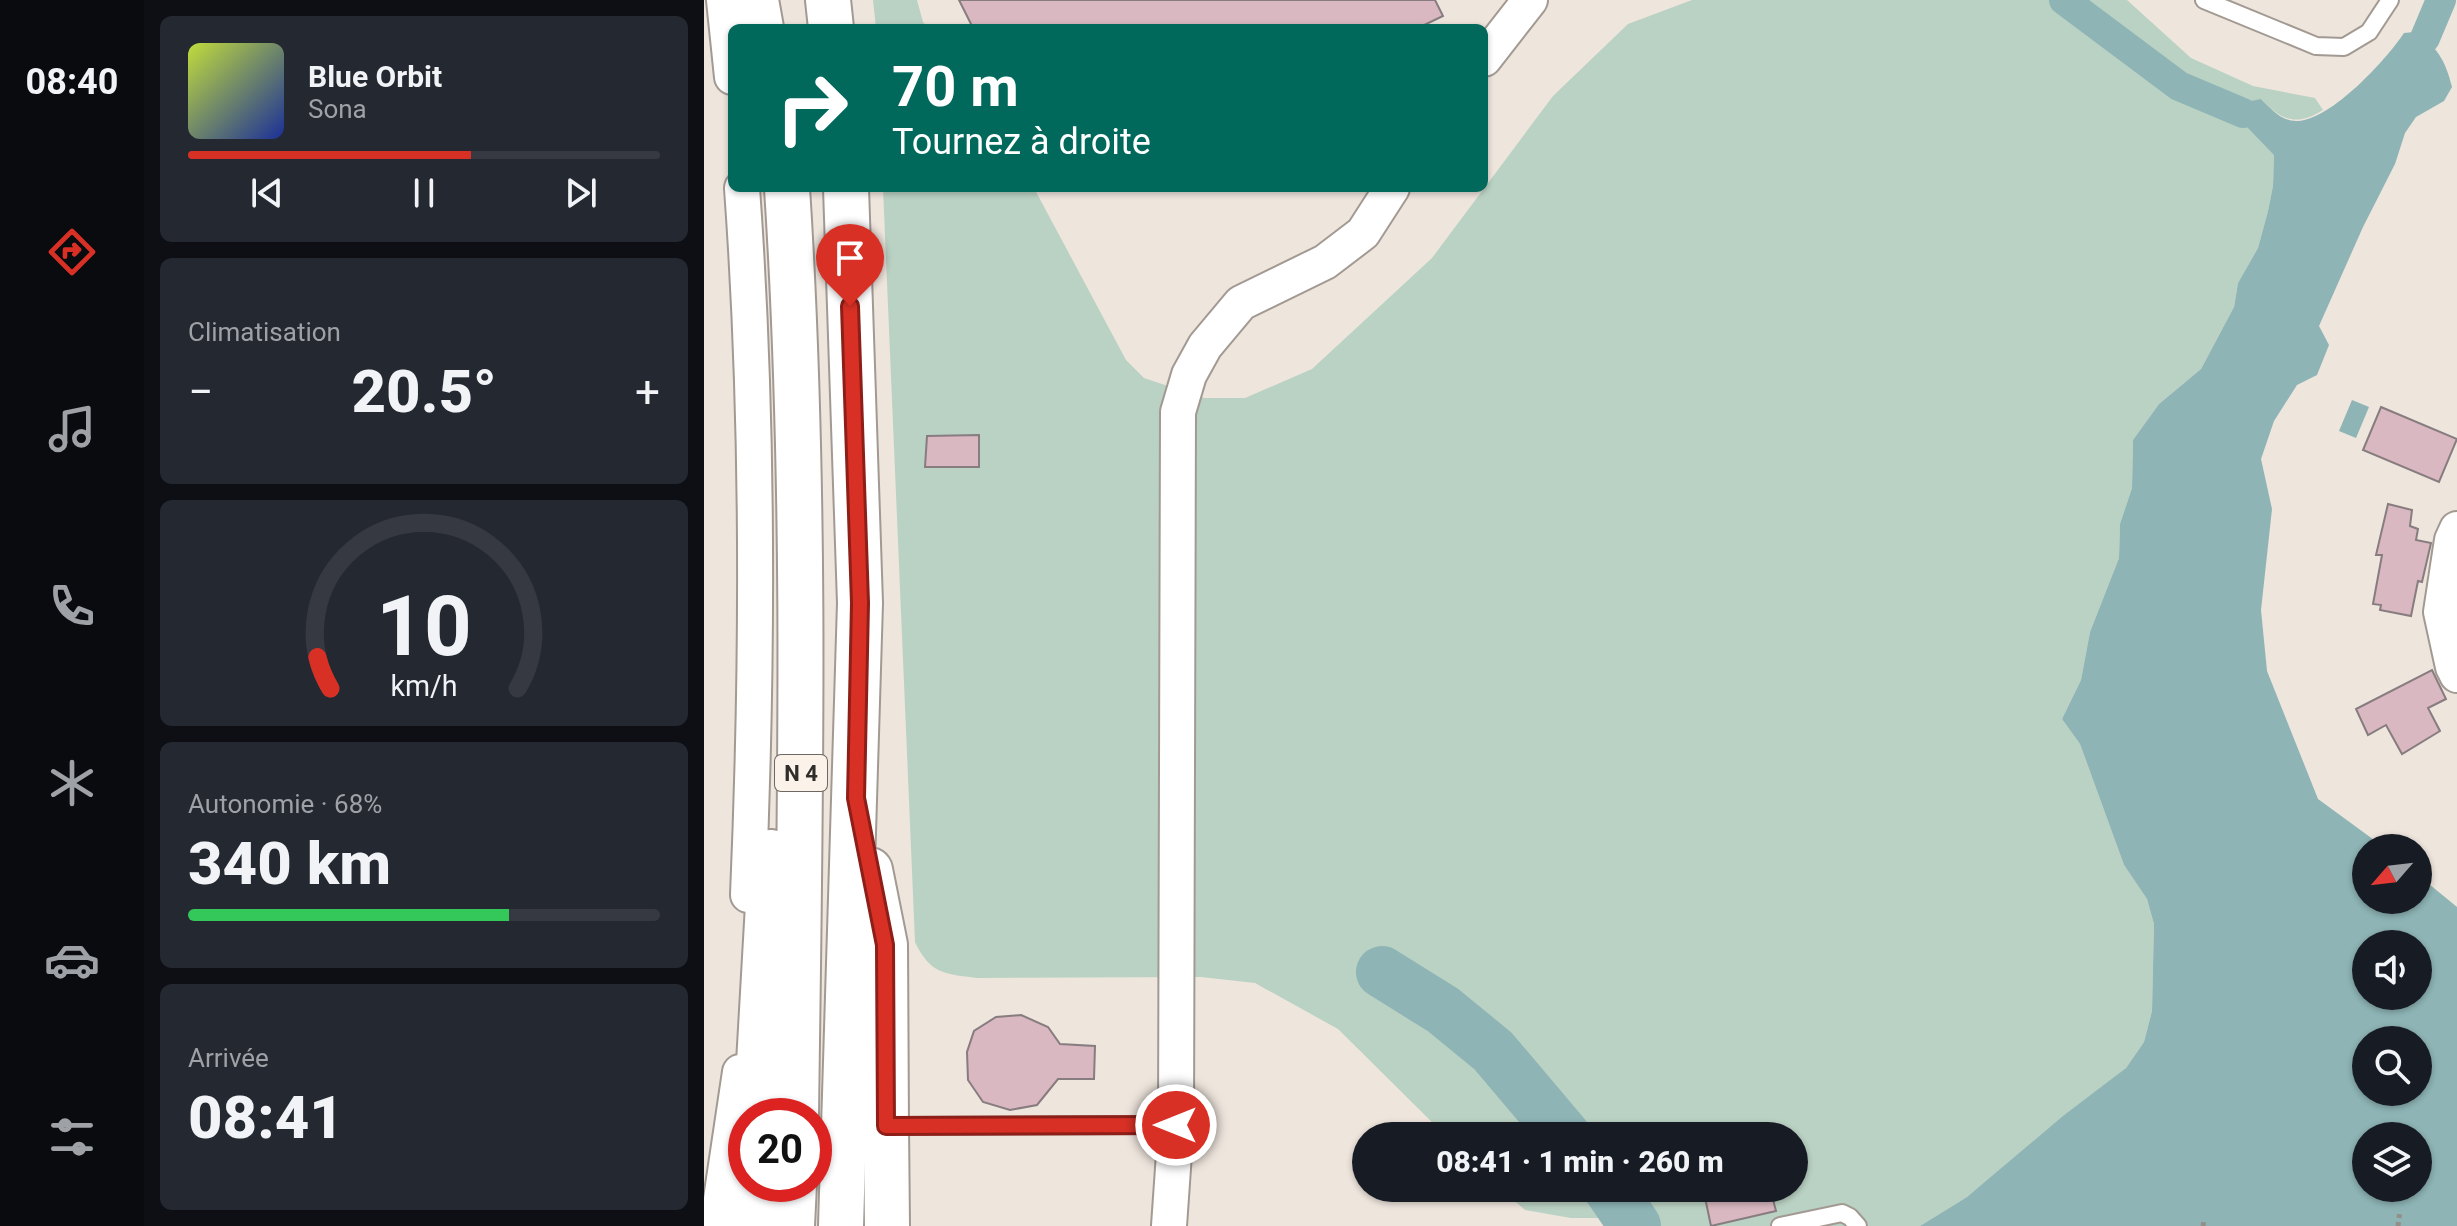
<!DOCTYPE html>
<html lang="fr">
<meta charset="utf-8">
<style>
body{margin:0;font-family:Roboto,sans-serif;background:#242831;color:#f1f3f6;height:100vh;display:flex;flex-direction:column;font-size:30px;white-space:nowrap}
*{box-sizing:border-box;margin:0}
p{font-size:26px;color:#9ea1a6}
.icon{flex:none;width:44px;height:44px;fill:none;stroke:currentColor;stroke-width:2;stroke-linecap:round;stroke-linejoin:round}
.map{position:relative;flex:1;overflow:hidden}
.details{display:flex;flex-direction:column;gap:16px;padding:16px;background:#0d0f14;width:560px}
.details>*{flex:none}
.hud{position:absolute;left:24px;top:24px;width:760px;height:168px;border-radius:12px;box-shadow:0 2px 6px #0004;background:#00695c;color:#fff;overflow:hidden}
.needle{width:52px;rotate:242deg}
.controls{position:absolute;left:1648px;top:834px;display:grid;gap:16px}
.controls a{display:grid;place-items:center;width:80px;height:80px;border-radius:50%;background:#171b24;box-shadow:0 2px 6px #0004;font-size:40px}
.speed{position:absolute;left:24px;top:1098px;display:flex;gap:16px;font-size:40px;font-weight:700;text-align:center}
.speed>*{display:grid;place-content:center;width:104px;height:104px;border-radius:50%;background:#171b24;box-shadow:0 2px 6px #0004;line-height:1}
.speed .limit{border:12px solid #d22;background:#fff;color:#111}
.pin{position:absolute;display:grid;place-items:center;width:68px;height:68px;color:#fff;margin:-82px -34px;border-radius:50% 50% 50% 0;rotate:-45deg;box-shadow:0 0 8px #0007}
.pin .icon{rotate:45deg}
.me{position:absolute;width:88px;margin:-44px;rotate:270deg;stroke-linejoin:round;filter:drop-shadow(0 0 6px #0008)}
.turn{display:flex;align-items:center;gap:28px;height:168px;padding:0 32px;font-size:36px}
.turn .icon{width:104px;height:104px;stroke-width:2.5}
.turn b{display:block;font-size:56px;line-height:68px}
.big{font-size:60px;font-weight:800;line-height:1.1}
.details .widget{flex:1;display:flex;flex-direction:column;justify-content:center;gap:12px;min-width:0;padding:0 28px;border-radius:12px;background:#242831}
.details .dial{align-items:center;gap:0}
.dial svg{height:208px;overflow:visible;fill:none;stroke:#363941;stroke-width:7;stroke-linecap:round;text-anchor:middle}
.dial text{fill:#f1f3f6;stroke:none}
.song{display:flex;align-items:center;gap:24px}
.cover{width:96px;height:96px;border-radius:12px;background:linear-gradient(135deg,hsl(70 70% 55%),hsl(230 70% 35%))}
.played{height:8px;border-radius:4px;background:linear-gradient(90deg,#d93025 60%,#363941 60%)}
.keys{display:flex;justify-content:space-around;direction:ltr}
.heat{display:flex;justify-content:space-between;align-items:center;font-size:44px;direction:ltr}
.charge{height:12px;border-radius:6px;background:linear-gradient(90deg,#34c759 68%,#363941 0)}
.trip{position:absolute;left:648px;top:1122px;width:456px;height:80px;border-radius:40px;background:#171b24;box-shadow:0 2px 6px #0004;font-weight:800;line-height:80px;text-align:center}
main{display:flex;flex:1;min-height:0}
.menu{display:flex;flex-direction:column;width:144px;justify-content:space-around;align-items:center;background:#090b0e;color:#9ea1a6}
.menu .icon{width:56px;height:56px}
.menu .on{color:#d93025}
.menu b{font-size:36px;color:#f1f3f6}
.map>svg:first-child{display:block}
.green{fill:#bad2c3}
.water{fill:#8eb4b5;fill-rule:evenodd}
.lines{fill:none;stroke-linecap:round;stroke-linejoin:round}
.canal{stroke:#8eb4b5;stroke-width:30}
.river{stroke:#8eb4b5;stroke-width:52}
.building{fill:#d9b8c1;stroke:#877c7f;stroke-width:2}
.lane-casing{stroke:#a29a92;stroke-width:20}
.street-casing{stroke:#a29a92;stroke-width:38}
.primary-casing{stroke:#a29a92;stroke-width:48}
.highway-casing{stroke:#a29a92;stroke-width:48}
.path{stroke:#948e88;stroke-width:5;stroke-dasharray:4 4;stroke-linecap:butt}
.lane{stroke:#fff;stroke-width:16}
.street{stroke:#fff;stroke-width:34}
.primary{stroke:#fff;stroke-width:44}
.highway{stroke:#fff;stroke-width:44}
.route-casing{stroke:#8d1f18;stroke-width:20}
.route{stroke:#d93025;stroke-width:14}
.labels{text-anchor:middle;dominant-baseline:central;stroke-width:7;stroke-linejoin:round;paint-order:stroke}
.shield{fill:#fbf3ea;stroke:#6d6864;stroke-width:2}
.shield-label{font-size:22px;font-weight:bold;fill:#302d2a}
</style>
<main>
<nav class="menu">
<b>08:40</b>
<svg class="icon on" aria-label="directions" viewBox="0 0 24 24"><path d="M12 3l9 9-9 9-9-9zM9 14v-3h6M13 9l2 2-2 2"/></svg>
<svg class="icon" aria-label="music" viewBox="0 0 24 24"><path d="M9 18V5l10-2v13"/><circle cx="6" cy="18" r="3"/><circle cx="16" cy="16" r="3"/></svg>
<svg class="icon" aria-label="phone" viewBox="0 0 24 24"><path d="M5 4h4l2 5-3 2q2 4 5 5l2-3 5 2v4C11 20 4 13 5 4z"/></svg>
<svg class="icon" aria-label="climate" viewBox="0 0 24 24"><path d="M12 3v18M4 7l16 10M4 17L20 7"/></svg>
<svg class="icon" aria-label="car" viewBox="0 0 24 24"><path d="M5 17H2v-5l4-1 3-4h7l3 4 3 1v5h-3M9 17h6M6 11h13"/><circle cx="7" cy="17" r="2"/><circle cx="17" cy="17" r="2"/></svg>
<svg class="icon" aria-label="filters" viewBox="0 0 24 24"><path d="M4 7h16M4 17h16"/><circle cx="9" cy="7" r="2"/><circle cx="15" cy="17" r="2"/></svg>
</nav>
<section class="details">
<div class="widget">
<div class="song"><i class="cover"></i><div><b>Blue Orbit</b><p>Sona</p></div></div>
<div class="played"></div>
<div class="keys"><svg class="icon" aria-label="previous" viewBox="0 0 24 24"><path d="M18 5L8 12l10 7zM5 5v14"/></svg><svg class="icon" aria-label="pause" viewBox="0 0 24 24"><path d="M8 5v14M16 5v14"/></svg><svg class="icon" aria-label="next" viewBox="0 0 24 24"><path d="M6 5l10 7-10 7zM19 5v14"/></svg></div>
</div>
<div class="widget"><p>Climatisation</p>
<div class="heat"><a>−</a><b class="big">20.5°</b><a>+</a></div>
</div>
<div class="widget dial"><svg viewBox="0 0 100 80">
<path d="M14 69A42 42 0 1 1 86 69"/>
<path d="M14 69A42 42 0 0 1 9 57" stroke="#d93025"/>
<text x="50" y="56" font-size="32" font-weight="700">10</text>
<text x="50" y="72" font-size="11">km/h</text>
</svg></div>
<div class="widget"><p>Autonomie · 68%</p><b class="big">340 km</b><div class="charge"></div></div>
<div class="widget"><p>Arrivée</p><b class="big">08:41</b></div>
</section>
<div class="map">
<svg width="1753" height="1226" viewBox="0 0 1753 1226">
<rect width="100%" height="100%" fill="#eee5dd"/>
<path class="green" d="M169,0H213L219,22L224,28H172Z
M988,0H1423L1487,58L1549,86L1611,98L1619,110C1592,127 1577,120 1557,99L1540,124L1570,154L1569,186L1564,211L1554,248L1534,283L1530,307L1497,369L1455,404L1429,440L1428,488L1416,524L1415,558L1386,632L1377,680L1358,719L1376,744L1420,865L1443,899L1450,924L1448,1011L1440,1042L1422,1068L1263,1197L1216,1226H946L936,1222L900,1218H867L821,1210L796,1188H1090V1136H742L634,1029L551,983L497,977L273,978C241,974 226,974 211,942L179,188H330L422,360L440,378L500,398H541L608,369L728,258L849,96L924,24Z"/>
<path class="water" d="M1710,32C1733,45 1742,62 1748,87L1740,101L1712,117L1701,133L1691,164L1659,227L1615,326L1625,345L1613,375L1593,385L1570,421L1557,459L1568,509L1557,610L1563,671L1614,799L1681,848H1662V900H1714V875L1753,907V1226H1216L1263,1197L1359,1116L1422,1068L1440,1042L1448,1011L1450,924L1443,899L1420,865L1376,744L1358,719L1377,680L1386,632L1415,558L1416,524L1428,488L1429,440L1455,404L1497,369L1530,307L1534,283L1554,248L1564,211L1569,186L1570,155L1540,124L1542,102L1557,99C1567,109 1578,122 1594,121C1628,119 1682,60 1700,33ZM1662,944H1714V996H1662ZM1662,1040H1714V1092H1662ZM1662,1136H1714V1188H1662Z
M1648,400L1665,407L1652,438L1635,431Z"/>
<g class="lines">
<path class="canal" d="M1360,0L1475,86L1539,113
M1721,38L1737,0"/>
<path class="river" d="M678,972L739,1010L789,1051L861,1136
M905,1188L931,1226"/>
</g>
<path class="building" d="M255,0H731L739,16L714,28H269Z
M1677,407L1753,439L1735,482L1659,450Z
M275,435V467H221L223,436Z
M1684,504L1708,510L1706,526L1714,529L1712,540L1727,543L1718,582L1714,581L1707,616L1676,610L1677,605L1669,604L1678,555H1672Z
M1728,670L1742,699L1724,708L1736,731L1698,754L1682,725L1664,735L1652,709Z
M317,1015L344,1027L356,1044L391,1046L390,1079H354L333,1105L306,1110L279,1102L264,1080L263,1052L270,1031L292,1017Z
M999,1188H1066L1072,1211L1007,1226Z"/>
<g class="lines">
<g class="lane-casing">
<path id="lane" d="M1500,0L1612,46L1640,47L1665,32L1686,0
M185,1126L472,1125
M1076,1226L1138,1213L1146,1217L1154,1226"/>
</g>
<g class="street-casing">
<path id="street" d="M20,0L28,77
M780,59L826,0
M38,188C55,423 54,660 44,895
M1753,529L1748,540L1737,612L1749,667L1753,675
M13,1226L36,1072
M465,1226L472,1125L474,412L485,375L501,346L537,303L621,262L659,233L688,188"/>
</g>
<g class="primary-casing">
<path id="primary" d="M182,1126L183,1226"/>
</g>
<g class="highway-casing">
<path id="highway" d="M52,0L57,28
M124,0L127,28
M83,188C103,497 96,806 92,1116
M166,870L181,945L182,1126
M52,1116L67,852
M44,1226L47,1184
M88,1226L90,1184
M137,1226L156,603L142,188"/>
</g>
<path class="path" d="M1499,1226L1500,1220
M1694,1226L1696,1210"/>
<use href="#lane" class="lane"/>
<use href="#street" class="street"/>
<use href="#primary" class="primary"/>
<use href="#highway" class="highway"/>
</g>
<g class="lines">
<g class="route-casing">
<path id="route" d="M146,306L156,603L152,798L181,945L182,1126L472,1125"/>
</g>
<use href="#route" class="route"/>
</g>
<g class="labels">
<rect class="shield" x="71" y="755" width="52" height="36" rx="6"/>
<g class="shield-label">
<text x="97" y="773">N 4</text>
</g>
</g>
</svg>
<div class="controls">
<a><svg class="needle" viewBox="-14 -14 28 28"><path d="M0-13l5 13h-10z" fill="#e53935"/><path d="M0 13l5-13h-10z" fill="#9ea1a6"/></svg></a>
<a><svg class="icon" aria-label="sound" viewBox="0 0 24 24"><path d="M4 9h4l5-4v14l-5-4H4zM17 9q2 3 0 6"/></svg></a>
<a><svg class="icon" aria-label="search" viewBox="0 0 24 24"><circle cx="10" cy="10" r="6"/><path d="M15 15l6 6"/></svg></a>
<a><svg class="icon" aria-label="layers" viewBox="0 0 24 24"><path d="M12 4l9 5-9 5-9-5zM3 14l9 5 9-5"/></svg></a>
</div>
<div class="speed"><div class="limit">20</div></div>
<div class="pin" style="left:146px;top:306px;background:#d93025"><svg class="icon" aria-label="arrive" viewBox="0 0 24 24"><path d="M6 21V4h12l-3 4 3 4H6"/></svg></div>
<svg class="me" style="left:472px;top:1125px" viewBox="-20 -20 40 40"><circle r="17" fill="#d93025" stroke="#fff" stroke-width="3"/><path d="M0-11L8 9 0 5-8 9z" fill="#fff"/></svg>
<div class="trip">08:41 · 1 min · 260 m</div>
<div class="hud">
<div class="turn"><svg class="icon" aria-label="right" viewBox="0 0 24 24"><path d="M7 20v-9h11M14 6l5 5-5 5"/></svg><div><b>70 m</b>Tournez à droite</div></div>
</div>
</div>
</main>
